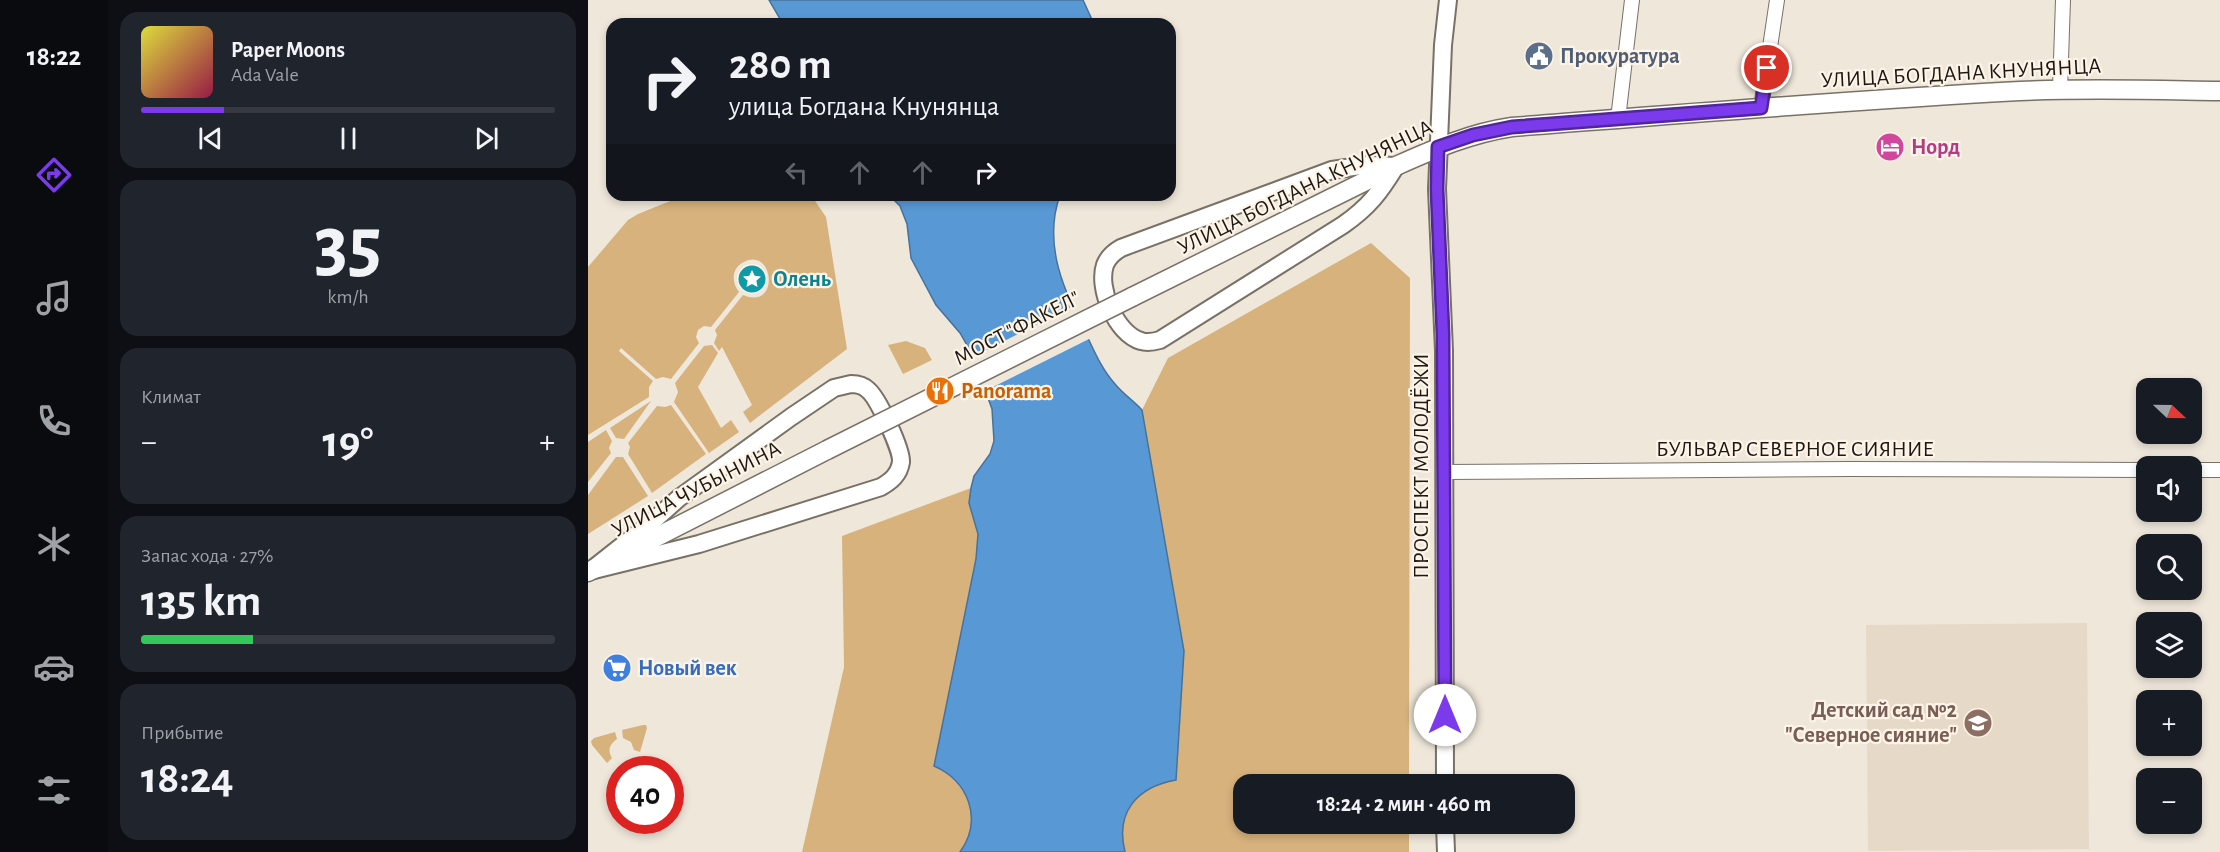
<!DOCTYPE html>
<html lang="ru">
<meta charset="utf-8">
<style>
body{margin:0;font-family:"Alegreya Sans",sans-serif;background:#20242c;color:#f1f3f6;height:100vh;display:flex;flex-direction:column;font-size:22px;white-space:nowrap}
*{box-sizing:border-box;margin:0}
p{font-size:20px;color:#9ea1a6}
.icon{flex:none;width:33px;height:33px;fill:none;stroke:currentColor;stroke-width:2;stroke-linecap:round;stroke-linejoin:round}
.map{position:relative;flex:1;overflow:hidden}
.panel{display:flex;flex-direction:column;gap:12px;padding:12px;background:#0d0f14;width:480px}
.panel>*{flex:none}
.top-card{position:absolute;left:18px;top:18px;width:570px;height:183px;border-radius:18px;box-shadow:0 3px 9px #0003;background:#171b24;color:#f1f3f6;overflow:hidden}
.needle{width:39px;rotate:112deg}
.tools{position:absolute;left:1548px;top:378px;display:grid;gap:12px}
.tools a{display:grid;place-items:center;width:66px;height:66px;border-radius:12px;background:#171b24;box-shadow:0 3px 9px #0003;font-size:30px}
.speed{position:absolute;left:18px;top:756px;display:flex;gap:12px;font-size:30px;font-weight:700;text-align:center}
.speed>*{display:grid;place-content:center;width:78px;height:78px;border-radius:50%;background:#171b24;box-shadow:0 3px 9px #0003;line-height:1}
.speed .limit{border:9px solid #d22;background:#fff;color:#111}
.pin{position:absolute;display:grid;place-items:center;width:51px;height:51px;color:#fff;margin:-26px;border:3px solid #fff;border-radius:50%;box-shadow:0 2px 6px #0007}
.me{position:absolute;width:66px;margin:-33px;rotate:0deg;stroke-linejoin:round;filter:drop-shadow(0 0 4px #0008)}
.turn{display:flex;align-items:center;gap:21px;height:126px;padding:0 24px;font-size:27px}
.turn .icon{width:78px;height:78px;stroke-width:2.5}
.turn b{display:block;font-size:42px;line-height:51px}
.lanes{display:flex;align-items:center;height:57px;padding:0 24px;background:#0003;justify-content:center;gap:30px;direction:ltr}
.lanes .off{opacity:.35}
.big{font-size:45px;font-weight:700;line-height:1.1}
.panel .tile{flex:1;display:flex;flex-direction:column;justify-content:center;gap:9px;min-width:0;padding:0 21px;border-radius:18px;background:#20242c}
.panel .dial{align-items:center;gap:0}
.dial b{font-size:78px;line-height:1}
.song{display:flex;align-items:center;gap:18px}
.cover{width:72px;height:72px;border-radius:9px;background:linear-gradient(135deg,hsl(60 70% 55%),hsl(340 70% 35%))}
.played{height:6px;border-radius:3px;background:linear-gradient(90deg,#7c3aed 20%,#363941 20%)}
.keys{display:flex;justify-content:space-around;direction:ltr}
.heat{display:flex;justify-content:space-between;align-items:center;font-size:33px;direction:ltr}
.charge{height:9px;border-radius:4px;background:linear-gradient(90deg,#34c759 27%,#363941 0)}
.trip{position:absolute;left:645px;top:774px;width:342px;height:60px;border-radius:18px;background:#171b24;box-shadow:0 3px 9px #0003;font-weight:700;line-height:60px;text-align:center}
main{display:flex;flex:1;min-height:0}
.dock{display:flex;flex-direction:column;width:108px;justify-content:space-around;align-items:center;background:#090b0e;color:#9ea1a6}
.dock .icon{width:42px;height:42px}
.dock .active{color:#7c3aed}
.dock b{font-size:27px;color:#f1f3f6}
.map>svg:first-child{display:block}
.built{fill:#e7d9c7}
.green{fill:#d7b27d}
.water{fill:#5899d5;stroke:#46729b;stroke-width:1.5}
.pier{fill:#efe7da}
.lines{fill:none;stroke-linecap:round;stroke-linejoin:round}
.minor-casing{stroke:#797166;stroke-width:16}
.tertiary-casing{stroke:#797166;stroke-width:20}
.secondary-casing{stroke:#797166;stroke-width:21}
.minor{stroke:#fff;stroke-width:14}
.tertiary{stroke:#fff;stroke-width:16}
.secondary{stroke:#fff;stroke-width:18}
.secondary-bridge-casing{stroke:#797166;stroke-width:21;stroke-linecap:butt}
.secondary-bridge{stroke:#fff;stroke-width:18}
.route-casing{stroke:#51269a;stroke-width:15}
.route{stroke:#7c3aed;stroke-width:10}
.labels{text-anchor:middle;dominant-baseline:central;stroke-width:4.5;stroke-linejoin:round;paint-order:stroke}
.service-label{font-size:22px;font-weight:bold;fill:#4e5e75;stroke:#fdf4e7;text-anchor:start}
.street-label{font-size:22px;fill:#1c1814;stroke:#fdf4e7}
.hotel-label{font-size:22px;font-weight:bold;fill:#b23c85;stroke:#fdf4e7;text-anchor:start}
.culture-label{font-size:22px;font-weight:bold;fill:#0d838f;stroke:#fdf4e7;text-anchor:start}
.food-label{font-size:22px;font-weight:bold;fill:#c56008;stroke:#fdf4e7;text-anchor:start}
.shop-label{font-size:22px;font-weight:bold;fill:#366cbe;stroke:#fdf4e7;text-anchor:start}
.education-label{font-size:22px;font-weight:bold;fill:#785e54;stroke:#fdf4e7;text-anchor:end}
</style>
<main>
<nav class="dock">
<b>18:22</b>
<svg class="icon active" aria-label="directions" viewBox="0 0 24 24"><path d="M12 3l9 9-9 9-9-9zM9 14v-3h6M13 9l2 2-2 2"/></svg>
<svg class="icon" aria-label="music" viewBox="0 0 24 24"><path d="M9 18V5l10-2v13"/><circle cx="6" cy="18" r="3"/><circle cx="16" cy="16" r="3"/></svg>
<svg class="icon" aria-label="phone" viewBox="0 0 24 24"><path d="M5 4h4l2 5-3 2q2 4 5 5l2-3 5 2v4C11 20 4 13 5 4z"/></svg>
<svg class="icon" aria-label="climate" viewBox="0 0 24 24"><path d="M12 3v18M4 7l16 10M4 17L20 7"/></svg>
<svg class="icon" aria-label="car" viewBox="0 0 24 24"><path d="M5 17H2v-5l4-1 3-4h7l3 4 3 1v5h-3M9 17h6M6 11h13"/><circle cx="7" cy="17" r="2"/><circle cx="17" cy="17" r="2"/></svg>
<svg class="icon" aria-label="filters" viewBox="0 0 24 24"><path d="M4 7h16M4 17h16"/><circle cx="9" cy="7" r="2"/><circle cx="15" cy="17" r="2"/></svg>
</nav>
<section class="panel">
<div class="tile">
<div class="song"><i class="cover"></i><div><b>Paper Moons</b><p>Ada Vale</p></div></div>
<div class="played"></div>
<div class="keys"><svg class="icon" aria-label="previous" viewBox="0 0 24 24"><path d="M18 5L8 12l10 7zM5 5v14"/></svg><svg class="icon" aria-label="pause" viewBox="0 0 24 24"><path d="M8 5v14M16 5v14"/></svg><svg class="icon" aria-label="next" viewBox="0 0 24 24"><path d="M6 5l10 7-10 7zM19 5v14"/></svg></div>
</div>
<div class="tile dial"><b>35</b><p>km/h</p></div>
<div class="tile"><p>Климат</p>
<div class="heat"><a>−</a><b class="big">19°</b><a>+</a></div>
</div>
<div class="tile"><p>Запас хода · 27%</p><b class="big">135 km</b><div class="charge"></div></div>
<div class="tile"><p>Прибытие</p><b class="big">18:24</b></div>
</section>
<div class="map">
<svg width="1632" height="852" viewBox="0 0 1632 852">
<rect width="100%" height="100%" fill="#efe7da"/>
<path class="built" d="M1499,623L1501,849L1280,851L1278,625Z"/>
<path class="green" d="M97,195H223L238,217L259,349L162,423L155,412L164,405L134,347L131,351L126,343L129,335L127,330L155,295C193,311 186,244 154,263C143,270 144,283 151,292L123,327L116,326L110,330L108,337L111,343L83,379L75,377L68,379L33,348L31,351L65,381L61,387V397L0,435V267L40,220L50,214Z
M783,243L822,278L821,784H656V824H821V852H537C529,819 542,795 573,782L596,651L554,410L580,358Z
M318,341L337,348L344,360L315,374L300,345Z
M124,345L130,353L110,387L133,428L143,420L151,432L121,453L86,402L90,392L87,383L116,346Z
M63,401L36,439L28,438L22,428Z
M83,405L118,454L64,493L40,454L42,447L40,443L69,406L77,407Z
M18,430L24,441L21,448L23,453L0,482V442Z
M28,457H35L60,496L0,534V495Z
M383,488L381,503L390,534L388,559L346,765C381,782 397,818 372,852H214L256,667L254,536Z
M55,725H58L59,728L52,752L46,750L43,742L35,738L34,730Z
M27,732L29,739C22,744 19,750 24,758L19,763L4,745L3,741L6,738Z"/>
<path class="water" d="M181,0H495L506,24H195Z
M301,195H472C454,246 477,292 499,336C507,353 515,371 527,384C535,394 546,401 554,410L596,651L588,780C549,787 527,812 537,852H372C395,820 381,781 346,766L388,559L390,534L381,503L383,488L386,476L402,454L406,441L404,409L384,354L372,333L348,305L323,258L319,224L312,206Z"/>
<path class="pier" d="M487,305L503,338L395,392L383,358Z"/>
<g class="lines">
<g class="minor-casing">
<path id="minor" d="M1472,90L1475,0
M1173,108L1189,0
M1030,119L1044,0
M1604,470H1632
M856,472L1261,469L1558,470"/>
</g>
<g class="tertiary-casing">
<path id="tertiary" d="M779,165L808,166C792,192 781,207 755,225L572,340C565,342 559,343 553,341C528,334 509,288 517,265C520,257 526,252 533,248L744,170Z
M263,384C270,384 275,385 280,390C290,398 314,450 313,462C311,475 303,481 293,487L111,544L2,571L64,522L91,498L203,417L246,388Z
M857,784L856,351L849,189L855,45L860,0
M857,824L858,852"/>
</g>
<g class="secondary-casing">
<path id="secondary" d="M544,297L808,166C846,149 883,133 924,127C1093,114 1263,100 1432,91C1499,88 1565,90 1632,91
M0,572L239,450"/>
</g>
<use href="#minor" class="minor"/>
<use href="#tertiary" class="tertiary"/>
<use href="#secondary" class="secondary"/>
<g class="secondary-bridge-casing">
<path id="secondary-bridge" d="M239,450L544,297"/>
</g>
<use href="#secondary-bridge" class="secondary-bridge"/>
</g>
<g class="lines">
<g class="route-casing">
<path id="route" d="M857,715L855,334L849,189L850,147L885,135L924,127L1173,108L1179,68"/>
</g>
<use href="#route" class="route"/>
</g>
<defs>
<g id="civic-disc" transform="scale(1.5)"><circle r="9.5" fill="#5c6f8a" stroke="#fdf4e7"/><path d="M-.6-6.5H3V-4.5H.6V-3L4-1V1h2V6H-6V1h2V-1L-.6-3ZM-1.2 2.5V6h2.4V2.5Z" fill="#fff"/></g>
<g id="hotel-disc" transform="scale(1.5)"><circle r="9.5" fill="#d1479c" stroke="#fdf4e7"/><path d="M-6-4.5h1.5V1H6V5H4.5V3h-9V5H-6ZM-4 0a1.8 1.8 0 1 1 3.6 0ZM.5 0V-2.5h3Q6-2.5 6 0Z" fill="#fff"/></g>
<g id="sight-disc" transform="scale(1.5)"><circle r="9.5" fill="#0f9aa8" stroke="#fdf4e7"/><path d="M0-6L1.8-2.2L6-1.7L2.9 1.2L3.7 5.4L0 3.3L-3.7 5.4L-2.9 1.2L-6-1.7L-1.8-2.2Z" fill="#fff"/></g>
<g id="restaurant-disc" transform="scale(1.5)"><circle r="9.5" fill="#e8710a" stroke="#fdf4e7"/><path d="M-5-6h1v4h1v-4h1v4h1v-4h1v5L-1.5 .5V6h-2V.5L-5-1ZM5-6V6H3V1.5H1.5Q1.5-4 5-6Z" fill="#fff"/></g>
<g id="supermarket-disc" transform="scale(1.5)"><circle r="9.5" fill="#3f7fe0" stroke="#fdf4e7"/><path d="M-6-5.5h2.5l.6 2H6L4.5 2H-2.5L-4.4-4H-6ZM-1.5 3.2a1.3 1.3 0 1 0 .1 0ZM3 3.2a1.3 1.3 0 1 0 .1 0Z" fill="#fff"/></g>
<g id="school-disc" transform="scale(1.5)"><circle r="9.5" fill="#8d6e63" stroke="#fdf4e7"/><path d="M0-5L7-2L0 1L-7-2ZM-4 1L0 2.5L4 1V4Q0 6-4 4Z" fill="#fff"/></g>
</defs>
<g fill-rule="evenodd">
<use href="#civic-disc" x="951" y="56"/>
<use href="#hotel-disc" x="1302" y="147"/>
<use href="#sight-disc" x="164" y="279"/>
<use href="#restaurant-disc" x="352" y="391"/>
<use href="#supermarket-disc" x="29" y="668"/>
<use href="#school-disc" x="1390" y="723"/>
</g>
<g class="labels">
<g class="service-label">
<text x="972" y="56">Прокуратура</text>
</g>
<g class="street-label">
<text transform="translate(1373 73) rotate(-3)">УЛИЦА БОГДАНА КНУНЯНЦА</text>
<text transform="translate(717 187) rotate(-26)">УЛИЦА БОГДАНА КНУНЯНЦА</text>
<text transform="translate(429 328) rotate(-27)">МОСТ "ФАКЕЛ"</text>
<text x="1207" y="449">БУЛЬВАР СЕВЕРНОЕ СИЯНИЕ</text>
<text transform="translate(833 466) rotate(-90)">ПРОСПЕКТ МОЛОДЁЖИ</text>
<text transform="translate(108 489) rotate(-27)">УЛИЦА ЧУБЫНИНА</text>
</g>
<g class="hotel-label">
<text x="1323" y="147">Норд</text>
</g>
<g class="culture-label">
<text x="185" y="279">Олень</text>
</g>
<g class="food-label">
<text x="373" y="391">Panorama</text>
</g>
<g class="shop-label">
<text x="50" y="668">Новый век</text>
</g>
<g class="education-label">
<text x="1369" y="710">Детский сад №2<tspan x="1369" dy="25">"Северное сияние"</tspan></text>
</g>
</g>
</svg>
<div class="tools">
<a><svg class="needle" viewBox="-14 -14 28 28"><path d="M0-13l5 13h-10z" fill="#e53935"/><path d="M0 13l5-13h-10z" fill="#9ea1a6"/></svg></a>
<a><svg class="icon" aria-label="sound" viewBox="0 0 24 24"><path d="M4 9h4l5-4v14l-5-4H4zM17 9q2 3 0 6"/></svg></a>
<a><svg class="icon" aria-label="search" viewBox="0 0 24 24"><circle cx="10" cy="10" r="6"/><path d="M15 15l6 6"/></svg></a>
<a><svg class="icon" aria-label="layers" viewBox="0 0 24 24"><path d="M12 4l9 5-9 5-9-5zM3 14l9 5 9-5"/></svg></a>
<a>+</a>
<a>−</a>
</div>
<div class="speed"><div class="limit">40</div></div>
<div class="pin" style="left:1179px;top:68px;background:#d93025"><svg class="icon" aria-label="arrive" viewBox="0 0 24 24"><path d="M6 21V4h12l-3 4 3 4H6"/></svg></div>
<svg class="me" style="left:857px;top:715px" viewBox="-20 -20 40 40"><circle r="19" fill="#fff"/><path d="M0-13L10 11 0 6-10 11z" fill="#7c3aed"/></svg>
<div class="trip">18:24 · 2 мин · 460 m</div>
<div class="top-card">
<div class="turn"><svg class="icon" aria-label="right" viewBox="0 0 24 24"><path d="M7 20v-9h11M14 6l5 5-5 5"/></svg><div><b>280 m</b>улица Богдана Кнунянца</div></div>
<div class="lanes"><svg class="icon off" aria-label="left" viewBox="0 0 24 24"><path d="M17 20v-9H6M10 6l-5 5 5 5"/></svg><svg class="icon off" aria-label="ahead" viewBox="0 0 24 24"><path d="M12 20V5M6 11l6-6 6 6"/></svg><svg class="icon off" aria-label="ahead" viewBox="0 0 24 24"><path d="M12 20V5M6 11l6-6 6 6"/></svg><svg class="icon" aria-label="right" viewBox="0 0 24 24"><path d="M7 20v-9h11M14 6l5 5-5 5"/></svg></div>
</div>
</div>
</main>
